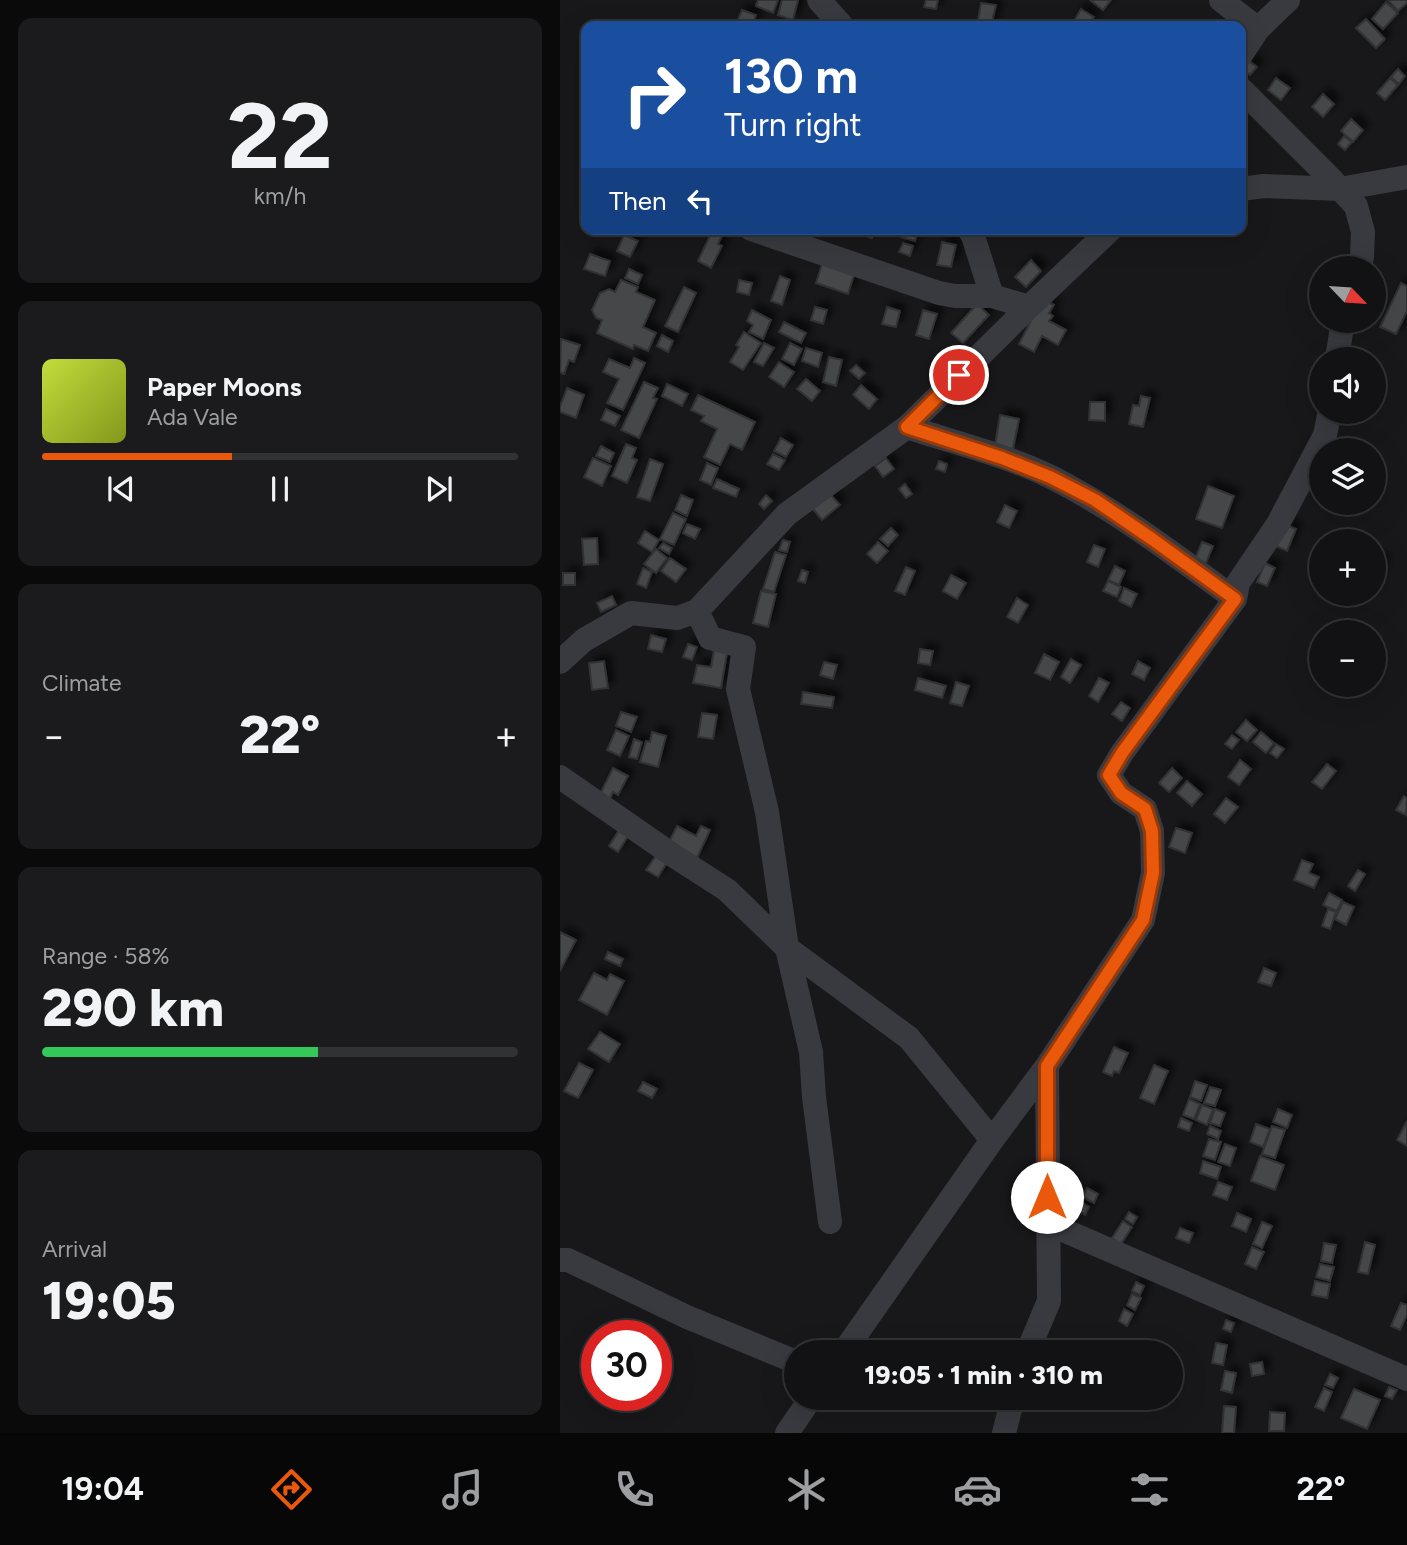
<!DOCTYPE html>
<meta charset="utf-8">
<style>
body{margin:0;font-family:Figtree,sans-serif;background:#1b1b1d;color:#f1f3f6;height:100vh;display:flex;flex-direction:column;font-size:26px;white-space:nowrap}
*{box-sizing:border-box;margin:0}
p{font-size:23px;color:#9c9ea0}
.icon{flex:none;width:38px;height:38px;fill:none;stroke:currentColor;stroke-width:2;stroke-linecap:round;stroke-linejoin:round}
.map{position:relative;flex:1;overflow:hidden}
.panel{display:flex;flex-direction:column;gap:18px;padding:18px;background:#0a0a0b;width:560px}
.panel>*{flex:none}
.guide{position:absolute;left:21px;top:21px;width:665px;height:214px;border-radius:14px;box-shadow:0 7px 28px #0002,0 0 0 2px #313234;background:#1a4fa0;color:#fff;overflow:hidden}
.needle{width:46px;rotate:115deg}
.buttons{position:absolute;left:749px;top:256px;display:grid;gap:14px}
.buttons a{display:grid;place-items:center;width:77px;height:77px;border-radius:50%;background:#121214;box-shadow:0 7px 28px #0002,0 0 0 2px #313234;font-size:35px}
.speed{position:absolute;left:21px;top:1320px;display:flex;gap:14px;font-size:35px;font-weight:700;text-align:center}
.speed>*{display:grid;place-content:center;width:91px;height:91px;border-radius:50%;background:#121214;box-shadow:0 7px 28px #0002,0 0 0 2px #313234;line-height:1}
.speed .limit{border:10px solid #d22;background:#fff;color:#111}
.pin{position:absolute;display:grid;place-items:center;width:60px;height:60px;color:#fff;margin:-30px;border:4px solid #fff;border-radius:50%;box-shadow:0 2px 7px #0007}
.me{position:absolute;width:77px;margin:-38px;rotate:0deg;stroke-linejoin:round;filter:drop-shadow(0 0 5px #0008)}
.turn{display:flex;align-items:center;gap:24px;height:147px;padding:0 28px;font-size:32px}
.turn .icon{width:91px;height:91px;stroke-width:2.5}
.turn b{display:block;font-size:49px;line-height:60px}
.then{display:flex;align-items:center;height:66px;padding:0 28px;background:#0003;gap:14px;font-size:26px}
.big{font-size:52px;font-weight:800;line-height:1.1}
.panel .card{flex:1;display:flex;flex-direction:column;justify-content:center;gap:10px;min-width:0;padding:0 24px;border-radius:14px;background:#1b1b1d}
.panel .dial{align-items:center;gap:0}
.dial b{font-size:91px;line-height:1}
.song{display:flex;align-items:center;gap:21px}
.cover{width:84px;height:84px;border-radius:10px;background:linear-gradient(135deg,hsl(70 70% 55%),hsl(70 70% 35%))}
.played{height:7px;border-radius:4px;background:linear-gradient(90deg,#ea580c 40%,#313234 40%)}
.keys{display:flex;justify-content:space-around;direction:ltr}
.heat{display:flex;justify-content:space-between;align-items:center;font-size:38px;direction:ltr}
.charge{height:10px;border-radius:5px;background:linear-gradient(90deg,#34c759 58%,#313234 0)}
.trip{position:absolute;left:224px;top:1340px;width:399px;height:70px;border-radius:35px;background:#121214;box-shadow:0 7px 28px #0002,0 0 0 2px #313234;font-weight:800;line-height:70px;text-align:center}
.tabs{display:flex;height:112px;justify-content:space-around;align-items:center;background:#070708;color:#9c9ea0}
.tabs .icon{width:49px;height:49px}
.tabs .active{color:#ea580c}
.tabs b{font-size:32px;color:#f1f3f6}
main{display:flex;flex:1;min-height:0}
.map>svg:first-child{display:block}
.building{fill:#45464a;stroke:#323236;stroke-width:2;filter:url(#shadow)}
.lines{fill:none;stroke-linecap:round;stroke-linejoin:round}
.minor{stroke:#393a3f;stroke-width:24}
.route-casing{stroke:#983908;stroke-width:18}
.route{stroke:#ea580c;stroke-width:12}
</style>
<main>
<section class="panel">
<div class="card dial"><b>22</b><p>km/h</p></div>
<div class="card">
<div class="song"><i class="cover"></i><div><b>Paper Moons</b><p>Ada Vale</p></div></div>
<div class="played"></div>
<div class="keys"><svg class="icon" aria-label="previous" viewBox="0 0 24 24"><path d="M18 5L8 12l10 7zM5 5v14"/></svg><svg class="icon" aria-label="pause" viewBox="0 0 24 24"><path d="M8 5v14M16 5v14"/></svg><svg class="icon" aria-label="next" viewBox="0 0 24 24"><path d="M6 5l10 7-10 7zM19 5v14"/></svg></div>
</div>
<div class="card"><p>Climate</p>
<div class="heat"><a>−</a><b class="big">22°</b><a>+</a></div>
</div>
<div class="card"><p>Range · 58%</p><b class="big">290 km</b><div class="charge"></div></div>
<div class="card"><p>Arrival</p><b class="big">19:05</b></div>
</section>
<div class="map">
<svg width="847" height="1433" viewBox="0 0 847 1433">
<defs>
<filter id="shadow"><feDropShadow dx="6" dy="-6" stdDeviation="3.5" flood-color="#0009"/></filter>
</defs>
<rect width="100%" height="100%" fill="#18181a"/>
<path class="building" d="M198,0H218L213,13L196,6Z
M222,0H238L233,20L218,15Z
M366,0H378L376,9L364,7Z
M530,0H551L543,10Z
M828,0H847V3L838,11Z
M826,2L838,13L823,29L812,19Z
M421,3L436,5L431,26H417Z
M521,9L534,17L528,26H511Z
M182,10L196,15L192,26H175Z
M806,19L825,39L816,48L796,28Z
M689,61L697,67L690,75L683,69Z
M838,69L845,76L839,84L831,77Z
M716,78L730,88L721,100L708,90Z
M830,78L838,85L825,100L817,93Z
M763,94L774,104L763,117L752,107Z
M791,119L803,130L793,142L781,131Z
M784,136L792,142L785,150L778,144Z
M303,229H315L312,238L302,235Z
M343,229H358L355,241L341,237Z
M152,231L162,236L158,244L162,246L151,268L138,261Z
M64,235L78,241L70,257L57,251Z
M382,242L396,245L391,267L377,265Z
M343,243L353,246L350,256L339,252Z
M30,254L50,261L45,276L24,269Z
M471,260L481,271L466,287L455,277Z
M262,264L294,275L288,294L256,283Z
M69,269L82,275L78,284L65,278Z
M220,276L230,280L222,305L211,301Z
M61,280L78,287L76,292L95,300L83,327L96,333L88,351L74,345L73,349L37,333L42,320L36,318L32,310L40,293L49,289L55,292Z
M179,280L192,283L189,295L177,292Z
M841,283L847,286V311L836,334L820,327Z
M124,287L136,293L118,332L105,326Z
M482,299L494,305L489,313L493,316L489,321L506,330L498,345L482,336L474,352L459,344Z
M417,304L429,315L403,343L391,333Z
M255,307L267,310L263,324L251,320Z
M327,307L340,311L336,327L322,324Z
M192,310L211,320L203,339L189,332L193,325L187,321Z
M363,310L377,314L369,339L356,335Z
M224,322L246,333L241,343L219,332Z
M184,332L201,343L183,370L170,362L179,347L176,345Z
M102,335L113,341L108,352L97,346Z
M1,339L20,345L14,362L9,360L4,374L0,372Z
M204,343L214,348L203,366L194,362Z
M230,343L242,349L234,365L222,359Z
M246,348L262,353L258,367L242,361Z
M269,357L282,360L276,386L263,382Z
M74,358L85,363L63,410L47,403L59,379L43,372L49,359L70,368Z
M219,362L234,372L224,387L209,377Z
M296,365L305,373L299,379L290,371Z
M246,379L260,391L252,401L237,389Z
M84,382L98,388L93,398L97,399L79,438L61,430Z
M107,384L128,394L122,406L102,396Z
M301,385L317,399L309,409L293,395Z
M7,388L24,395L16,418L0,412V407Z
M138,395L195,422L182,450L170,444L160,465L144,457L157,429L141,421L144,416L131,410Z
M581,396L590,398L583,427L569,424L573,405L579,406Z
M530,402H545V421L529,420Z
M46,409L60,416L55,426L41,420Z
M440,415L459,419L453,449L435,445Z
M221,438L233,445L226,457L214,451Z
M66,444L76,448L72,458L77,460L67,483L52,476Z
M41,446L54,453L50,462L36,456Z
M213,454L225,460L219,470L207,464Z
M33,458L51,466L42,486L24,477Z
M326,458L334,469L323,477L315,466Z
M90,459L103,464L90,501L77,497Z
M379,461L387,464L385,472L376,469Z
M147,463L158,468L151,485L140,480Z
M157,479L179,489L176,497L153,488Z
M345,484L352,494L346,498L339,489Z
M648,486L674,496L662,528L636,519Z
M270,494L280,505L262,520L252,508Z
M121,495L133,500L127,516L115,510Z
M206,495L212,501L204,509L199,504Z
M445,505L457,511L449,528L437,522Z
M113,513L126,519L114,545L100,539Z
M127,524L140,529L135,539L123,533Z
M724,524L736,529L727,551L716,546Z
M331,528L338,535L328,546L320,539Z
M85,531L99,540L92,552L78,543Z
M37,538L38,564L24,565L22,539Z
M223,540L230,542L227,552L219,550Z
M318,542L328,551L317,563L307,554Z
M642,542L653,546L646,563L635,559Z
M103,543L112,548L109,554L99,548Z
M534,545L545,549L538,567L527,562Z
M96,549L107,558L96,573L84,564Z
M215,552L226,555L214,592L203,589Z
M814,557L824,561L814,588Z
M110,558L126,569L116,582L101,571Z
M705,563L715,568L707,586L697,582Z
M555,566L565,571L559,585L548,580Z
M346,567L355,571L345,595L335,591Z
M83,568L92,572L86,588L77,584Z
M242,570L248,572L245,583L238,581Z
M3,573H15V585H3Z
M391,575L406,583L397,599L383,591Z
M548,581L561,587L557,597L543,591Z
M564,588L577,594L571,607L559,601Z
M201,591L216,594L208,627L193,623Z
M52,596L56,605L41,612L37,603Z
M457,598L468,605L458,623L447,617Z
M91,635L106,639L102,652L88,649Z
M128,644L137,647L132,660L123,657Z
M360,649L373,651L370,665L358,663Z
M154,650L167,653L161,688L133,683L137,665L151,667Z
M484,654L499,662L490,680L475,673Z
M511,659L521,665L510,683L501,677Z
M44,661L48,688L32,690L29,663Z
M578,661L590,668L584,680L572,674Z
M264,662L277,665L273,679L260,675Z
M358,678L386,686L382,698L355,690Z
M539,678L549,683L538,702L529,696Z
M396,682L409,686L402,706L390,703Z
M243,692L274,697L272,708L241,704Z
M561,702L570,708L562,721L552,714Z
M61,712L77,717L71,732L56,726Z
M142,713L157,715L153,739L138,737Z
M686,720L697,730L687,741L676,732Z
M56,730L69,736L60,756L47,750Z
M92,732L106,736L98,767L80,762L86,741L90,742Z
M701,732L714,743L706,753L693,742Z
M672,735L679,740L672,749L665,744Z
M74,739L82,742L77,759L69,757Z
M716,744L724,749L717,758L710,753Z
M680,760L691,769L679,785L668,777Z
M767,764L776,771L762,789L752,782Z
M53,768L68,776L58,795L53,792L48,803L38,798Z
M612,768L622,778L609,792L599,783Z
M627,781L642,794L632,806L617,793Z
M844,796L847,798L846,815L836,810Z
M666,798L678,807L665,823L654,814Z
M117,826L136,836L141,826L150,830L137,858L108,844Z
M61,827L70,833L58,852L49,846Z
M616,828L632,833L625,853L609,847Z
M99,851L110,858L98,877L86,870Z
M742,860L753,864L749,873L759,877L754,888L734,880Z
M798,870L805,874L795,891L788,886Z
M769,893L782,900L777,911L763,905Z
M783,902L794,907L786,925L775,919Z
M768,909L776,912L770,929L762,926Z
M0,932L16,940L0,971Z
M48,952L63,959L60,966L45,959Z
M704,968L716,973L711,986L698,982Z
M34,973L47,980L50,974L64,981L47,1015L19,1000Z
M40,1032L60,1044L49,1062L28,1049Z
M554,1047L568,1053L559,1073L554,1071L552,1076L543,1072Z
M19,1063L33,1070L18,1098L4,1091Z
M594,1065L608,1071L594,1104L580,1098Z
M635,1081L647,1085L641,1101L630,1097Z
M83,1082L97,1089L92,1098L78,1091Z
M650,1087L661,1090L655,1106L644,1103Z
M629,1099L640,1104L634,1119L623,1115Z
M642,1105L653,1109L647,1125L636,1120Z
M655,1109L665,1113L660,1126L650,1123Z
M718,1109L732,1115L727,1128L713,1122Z
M621,1118L632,1123L629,1131L618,1127Z
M847,1121V1146L837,1140Z
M696,1124L710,1129L703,1147L690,1142Z
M650,1126L661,1131L658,1139L647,1134Z
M712,1126L725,1130L715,1158L702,1154Z
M649,1139L661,1142L655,1160L643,1156Z
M665,1144L676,1148L670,1166L658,1162Z
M700,1156L724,1165L715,1190L691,1181Z
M643,1161L661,1167L657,1179L640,1173Z
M658,1182L672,1187L667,1200L653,1195Z
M527,1188L538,1194L534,1203L522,1197Z
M519,1201L529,1207L525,1215L515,1208Z
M569,1212L577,1217L573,1224L565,1219Z
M677,1213L691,1219L686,1232L672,1226Z
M563,1221L572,1227L561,1244L552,1238Z
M702,1222L712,1226L702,1248L693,1244Z
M620,1228L633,1233L629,1243L616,1238Z
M805,1242L815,1245L808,1274L798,1272Z
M764,1243L776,1245L772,1263L761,1261Z
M692,1247L704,1252L696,1269L685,1264Z
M760,1264L774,1267L770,1281L756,1277Z
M755,1281L770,1284L767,1298L752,1295Z
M576,1282L584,1286L580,1295L572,1291Z
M572,1294L581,1298L575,1310L567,1305Z
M841,1303L847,1305V1315L840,1330L831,1326Z
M564,1309L573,1314L567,1326L559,1321Z
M666,1320L674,1323L671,1332L663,1329Z
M656,1343L667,1345L663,1365L652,1363Z
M702,1362L704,1374L692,1376L690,1364Z
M665,1371L676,1373L672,1393L661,1390Z
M770,1374L778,1378L773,1388L765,1385Z
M829,1387L837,1390L832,1399L825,1396Z
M764,1388L772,1392L764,1411L755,1407Z
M794,1389L820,1400L807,1429L781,1418Z
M465,1398H485L484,1405Z
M664,1406L676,1407L674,1433H662Z
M710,1412L725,1413L724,1431H709Z"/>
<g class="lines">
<path class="minor" d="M259,0L282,26
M661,0L698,29
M681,55L698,29L728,0
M681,89L770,178L796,206L803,232L802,257L798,268
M681,189L704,186L780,189L847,177
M191,229L379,293L395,296H432
M409,229L413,236L432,296L469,307
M777,359L783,320
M347,427C395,443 447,455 493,478C558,511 616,556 675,599
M137,611L150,638L184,647L178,689L207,812L227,948L251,1052L254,1097L270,1222
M0,662L24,640L71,613L117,618L137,611L227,514L347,427L469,307L551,229
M0,777L114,856L167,890L227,948L349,1038L432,1140
M487,1223L847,1379
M0,1260H8L127,1317L236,1362
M283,1353L432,1140L487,1066L583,920L593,873L592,831L585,809L561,793L549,775L562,753L675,599L678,583L718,524L765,435L770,411
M467,1353L489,1301L487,1066
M227,1433L251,1398
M444,1433L453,1398"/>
</g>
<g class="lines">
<g class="route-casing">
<path id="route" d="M399,375L347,427L442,458L490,477L535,500L592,539L675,599L562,753L549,775L561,793L585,809L592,831L593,873L583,920L487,1066V1197"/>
</g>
<use href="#route" class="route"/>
</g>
</svg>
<div class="buttons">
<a><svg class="needle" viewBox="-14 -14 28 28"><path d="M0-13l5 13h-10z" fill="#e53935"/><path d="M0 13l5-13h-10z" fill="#9c9ea0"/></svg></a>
<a><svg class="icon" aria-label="sound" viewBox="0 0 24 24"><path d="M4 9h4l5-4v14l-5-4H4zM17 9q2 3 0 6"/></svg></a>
<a><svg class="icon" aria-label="layers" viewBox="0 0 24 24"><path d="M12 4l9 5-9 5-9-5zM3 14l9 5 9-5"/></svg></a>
<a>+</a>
<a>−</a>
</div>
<div class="speed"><div class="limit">30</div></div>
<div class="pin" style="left:399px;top:375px;background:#d93025"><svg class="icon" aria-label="arrive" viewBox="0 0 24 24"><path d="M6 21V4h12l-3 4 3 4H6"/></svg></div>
<svg class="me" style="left:487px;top:1197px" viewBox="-20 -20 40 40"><circle r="19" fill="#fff"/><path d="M0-13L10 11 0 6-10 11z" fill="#ea580c"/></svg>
<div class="trip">19:05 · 1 min · 310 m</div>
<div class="guide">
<div class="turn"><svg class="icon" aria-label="right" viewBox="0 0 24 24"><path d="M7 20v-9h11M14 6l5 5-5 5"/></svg><div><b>130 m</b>Turn right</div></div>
<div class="then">Then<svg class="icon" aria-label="left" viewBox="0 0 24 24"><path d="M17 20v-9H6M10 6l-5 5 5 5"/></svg></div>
</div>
</div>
</main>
<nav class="tabs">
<b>19:04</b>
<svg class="icon active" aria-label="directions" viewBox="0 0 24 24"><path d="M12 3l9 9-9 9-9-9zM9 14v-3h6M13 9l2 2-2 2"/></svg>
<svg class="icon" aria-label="music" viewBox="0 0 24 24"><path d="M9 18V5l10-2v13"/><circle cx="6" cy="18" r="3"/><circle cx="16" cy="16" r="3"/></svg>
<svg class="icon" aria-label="phone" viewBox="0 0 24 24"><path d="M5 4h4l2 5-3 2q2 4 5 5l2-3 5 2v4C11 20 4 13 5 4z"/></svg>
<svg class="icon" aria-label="climate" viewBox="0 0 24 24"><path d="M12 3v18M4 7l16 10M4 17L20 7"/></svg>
<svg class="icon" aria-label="car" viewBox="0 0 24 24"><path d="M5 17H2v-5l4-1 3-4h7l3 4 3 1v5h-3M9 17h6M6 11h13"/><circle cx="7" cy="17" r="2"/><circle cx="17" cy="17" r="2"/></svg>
<svg class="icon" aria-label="filters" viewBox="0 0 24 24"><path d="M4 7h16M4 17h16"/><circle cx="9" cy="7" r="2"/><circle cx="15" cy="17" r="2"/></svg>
<b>22°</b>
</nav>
